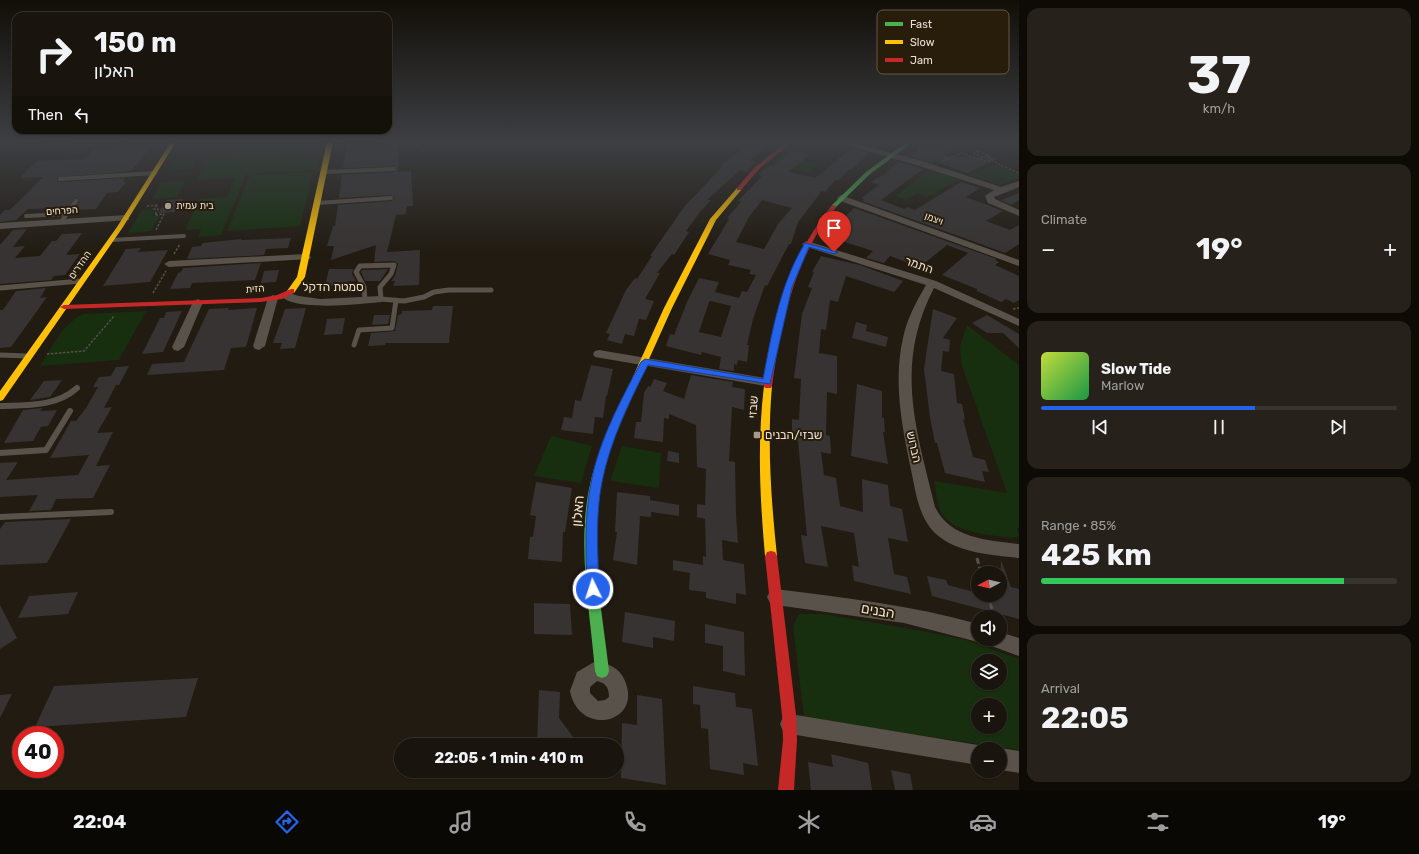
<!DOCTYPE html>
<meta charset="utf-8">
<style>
body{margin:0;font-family:Rubik,"Noto Sans Hebrew",sans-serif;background:#26211b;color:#f1f3f6;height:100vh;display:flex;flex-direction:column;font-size:15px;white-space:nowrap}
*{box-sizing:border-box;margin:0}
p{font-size:13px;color:#9f9e9d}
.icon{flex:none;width:22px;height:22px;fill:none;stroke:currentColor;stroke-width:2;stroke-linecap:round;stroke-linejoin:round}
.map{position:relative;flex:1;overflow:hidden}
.drawer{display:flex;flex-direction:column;gap:8px;padding:8px;background:#0e0b07;width:400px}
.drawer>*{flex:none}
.guide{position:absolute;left:12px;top:12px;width:380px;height:122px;border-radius:12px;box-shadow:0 1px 3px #0004,0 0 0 1px #37332e;background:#19140d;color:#f1f3f6;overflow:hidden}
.needle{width:26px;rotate:263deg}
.buttons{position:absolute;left:971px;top:566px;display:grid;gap:8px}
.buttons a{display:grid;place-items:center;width:36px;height:36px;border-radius:50%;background:#19140d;box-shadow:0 1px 3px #0004,0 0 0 1px #37332e;font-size:20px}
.speed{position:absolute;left:12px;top:726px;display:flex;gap:8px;font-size:20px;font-weight:700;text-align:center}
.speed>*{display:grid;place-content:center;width:52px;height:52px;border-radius:50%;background:#19140d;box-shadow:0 1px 3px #0004,0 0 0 1px #37332e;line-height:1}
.speed .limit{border:6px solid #d22;background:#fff;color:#111}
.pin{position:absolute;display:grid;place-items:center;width:34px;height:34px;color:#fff;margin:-41px -17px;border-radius:50% 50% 50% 0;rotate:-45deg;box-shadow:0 0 4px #0007}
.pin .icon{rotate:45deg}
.me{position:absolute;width:44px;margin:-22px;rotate:356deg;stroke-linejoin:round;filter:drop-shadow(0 0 3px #0008)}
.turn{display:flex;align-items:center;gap:14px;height:84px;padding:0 16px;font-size:18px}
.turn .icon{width:52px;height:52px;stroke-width:2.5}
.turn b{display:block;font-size:28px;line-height:34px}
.then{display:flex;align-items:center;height:38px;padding:0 16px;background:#0003;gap:8px;font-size:15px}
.big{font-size:30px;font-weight:700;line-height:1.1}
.drawer .tile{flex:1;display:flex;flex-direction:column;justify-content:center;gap:6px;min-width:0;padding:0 14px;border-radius:12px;background:#26211b}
.drawer .dial{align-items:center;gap:0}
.dial b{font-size:52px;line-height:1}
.song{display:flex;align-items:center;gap:12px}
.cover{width:48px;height:48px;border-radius:6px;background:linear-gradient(135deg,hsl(70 70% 55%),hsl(140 70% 35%))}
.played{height:4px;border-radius:2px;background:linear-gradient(90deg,#2563eb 60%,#37332e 60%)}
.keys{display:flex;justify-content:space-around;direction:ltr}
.heat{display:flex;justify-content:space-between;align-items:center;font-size:22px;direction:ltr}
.charge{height:6px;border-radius:3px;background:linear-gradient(90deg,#34c759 85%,#37332e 0)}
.trip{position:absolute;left:394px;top:738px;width:230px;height:40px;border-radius:20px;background:#19140d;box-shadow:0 1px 3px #0004,0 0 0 1px #37332e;font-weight:700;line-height:40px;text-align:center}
.tabs{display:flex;height:64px;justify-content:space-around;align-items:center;background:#0a0805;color:#9f9e9d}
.tabs .icon{width:28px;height:28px}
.tabs .on{color:#2563eb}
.tabs b{font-size:18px;color:#f1f3f6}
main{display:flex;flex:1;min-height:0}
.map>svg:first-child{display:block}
.green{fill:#172e0f;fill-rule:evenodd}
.building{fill:#373332;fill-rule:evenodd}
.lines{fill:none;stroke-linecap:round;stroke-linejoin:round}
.path-far1{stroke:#57514a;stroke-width:1.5;stroke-dasharray:2.5 1.5;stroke-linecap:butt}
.path{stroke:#57514a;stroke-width:3;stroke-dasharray:6 3;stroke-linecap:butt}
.lane-far2{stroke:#59524a;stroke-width:4}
.lane-far1{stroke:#59524a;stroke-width:5}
.lane{stroke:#59524a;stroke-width:6}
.street{fill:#59524a;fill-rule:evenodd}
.fast{fill:#4caf50;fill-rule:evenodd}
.slow{fill:#ffc107;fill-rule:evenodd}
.jam{fill:#c62828;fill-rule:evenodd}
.route{fill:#2563eb;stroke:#184099}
.poi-dot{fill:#a49c91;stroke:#281c0a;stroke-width:1.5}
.labels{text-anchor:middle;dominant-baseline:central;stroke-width:4;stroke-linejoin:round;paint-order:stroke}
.far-poi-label{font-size:10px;fill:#eae1d6;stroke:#281c0a;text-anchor:start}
.far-street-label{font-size:10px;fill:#eae1d6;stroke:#281c0a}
.street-label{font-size:12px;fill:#eae1d6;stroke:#281c0a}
.poi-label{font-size:12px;fill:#eae1d6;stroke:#281c0a;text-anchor:start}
.near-street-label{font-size:14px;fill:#eae1d6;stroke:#281c0a}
.key{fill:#281c0a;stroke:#625747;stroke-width:1}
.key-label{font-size:11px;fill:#eae1d6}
</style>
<main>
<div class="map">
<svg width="1019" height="790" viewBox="0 0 1019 790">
<rect width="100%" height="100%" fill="#211b11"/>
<path class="green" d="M799,142H828L817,151L827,153L822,157L791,149Z
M991,142H1019V147L1000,154L979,146Z
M320,150L316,170L246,174L221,235L198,237L201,229L185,230L200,199L227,197L235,178L196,180L209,156Z
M782,155L818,164L810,173L773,163Z
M197,158L191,169L170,170L176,159Z
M993,165L1019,174V179L999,185L970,175Z
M930,170L959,179L927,197L917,193L906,200L896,196Z
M313,172L300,226L227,231L250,175Z
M186,181L177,197L152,199L162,182Z
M156,209L152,216H160L151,231L128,233L142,210Z
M146,311L119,360L40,366C52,347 62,324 83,314Z
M967,325L1019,365V527L1017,528L1019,536L1013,538C992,535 952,534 941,512C937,503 936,491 934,481L1007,493L962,366L960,346Z
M551,436L592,446L581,483L534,476Z
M622,446L661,453L659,488L610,481Z
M799,614H824L922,631L966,640L1019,659V750L804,718L793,626ZM978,661H1000V683H978ZM978,705H1000V727H978Z"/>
<path class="building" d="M347,142H399L398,172L411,171L413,206H407L406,214L396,215L387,252L420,250L419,285L393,286L395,281H391L395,276L398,264L394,261L374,262L376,245L331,260L334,246H327L333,226H335L338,205L391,201L394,198L391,195L339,198L342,175L394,172L397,169L394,166L343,168Z
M753,142H773L750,160L756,162L746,172L740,170L707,200H711L700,212L686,231L689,232L674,255L672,254L657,273H660L645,299L654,301L646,320L639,319L634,336L625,334L622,344L607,340L610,334L606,333L626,290L635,278L637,279L652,256H650L684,207L723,166L721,165Z
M861,142H884L877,148L859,143Z
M932,142H974L940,156L998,158L968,173L934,161L932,163L911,156L920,148Z
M133,143L131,147L152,146L131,171L57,177V181L60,182L125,178L123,182H126L118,192L107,193L96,209L74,210L79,202L76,198L67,208L28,209L16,220L0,222V215L5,210H10L43,177L20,178L36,161L85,159L93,150L109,149L113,144Z
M852,148L869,153L851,170L849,169L838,181L835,180L825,192L822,191L798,222L791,244H789L767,286L765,285L753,319L747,345H749L747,362L738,360L737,365L734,364V371L719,369L721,357L702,352L701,355L666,346L670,334L674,335L687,302L699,278L719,282L715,292L739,298L742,291L747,292L756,275L749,274L751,270L728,265L730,260L708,254L729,219L727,218L741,202L738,201L762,176L759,175L762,171L770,165L773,166L793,150L809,155L788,172L815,178ZM762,200L792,208L778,224L764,249L736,242L749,217ZM711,301L731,306L721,337L699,332L709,302Z
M899,162L923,169L881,200L904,209L907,207L915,210L961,182L980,188L966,197L1003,211L986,221L1010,230L1019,225V244L1005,253L862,201L864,199L861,198L879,185L871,182L889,171H886Z
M1019,193V200L1011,205L1001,200Z
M183,199L175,212L158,213L167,200Z
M854,208L997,259L995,260L999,262L995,265L1019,276V300L1014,303L1006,299L1001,302L977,291V289L942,275L968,253L947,245L920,267L890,256L884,263L866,258L873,251L826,236Z
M27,229L13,247L25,246L15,258L40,256L52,241H56L62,234L82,233L66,255L80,254L65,275L54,276L51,280L0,284V245L13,230Z
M291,238L288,248L266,249L264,255L187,259L192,247L201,246L203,243L241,239V240Z
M141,248L138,252L168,250L150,282L103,286L126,249Z
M821,256L860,265L903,281L894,292L846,276L838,302L830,300L826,330L821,329L819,353L837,356V394L827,392L826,435L830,436L831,454L821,452L824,475L836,478L840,506L863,512L862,479L888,485L890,506L902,509L908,542L888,538L894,574L907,577L911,594L854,581L852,565L859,567L854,533L821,526L828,567L805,563L801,535L807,536L798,441L792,439V419L799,420L801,379L794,378L802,314L812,288L808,287L814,272H812Z
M261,263L255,280L192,283L190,288L170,289L178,273L181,272L183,268Z
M329,269H353L352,274L356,281H348L346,286H325Z
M388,269L380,281H365L361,272L362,270Z
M279,270L276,282L261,283L264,271Z
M46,288L40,298L47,297L11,347L0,348V310H3L16,291Z
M433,306H453L449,343H385V345L368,346L371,333L395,331L398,315L402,314V311L432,310Z
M229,308L228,310L257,308L246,347L231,348L224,370L147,375L152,364L184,362L209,309Z
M306,308L295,348L280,349L282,343H273L285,309Z
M933,309L957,318L943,338L950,340L949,352L943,351L941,371L954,374L957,403L962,404L965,420L963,419L973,457L985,460L989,472L982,471L985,482L945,473L937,443H935L930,417L924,369Z
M182,311L163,352L142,354L160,318H164L166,312Z
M374,315H390L388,324L372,325Z
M987,315L1019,334V348L1003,333H987L972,323Z
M345,318L342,334L324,335L327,319Z
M856,322L867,325L866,331L888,337L886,347L852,338Z
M591,365L613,369L607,396H606L603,418L595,417L593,434L561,430L564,417L572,418L575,400L581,401Z
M129,366L119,385H116L104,408L112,407L97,433L113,432L96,466L110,465L93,498L56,499L51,510L29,511L38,495L0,497V463L18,462L6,480L78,475L89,455L50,458L71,421H76L86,408L98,387H93L99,377L111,376L116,367Z
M691,375L733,382L732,387L745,389L744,410L732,407L729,461L735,462L736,515L738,543L722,540L723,560L744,564L746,595L736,593V604L706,598V592L689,590L690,573L673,570V560L703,565V556L706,557L705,519L697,517V504L705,505L706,469L697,467L696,425L669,414V419L664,418L663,442L634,438L636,422H641L644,393L648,386L650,387L654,379L667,383L663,391L684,399Z
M62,380L50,397L30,400L44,381Z
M857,384L882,391V418H884L885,432H883L888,464L851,456Z
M43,408L40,411L57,410L48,426L41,427L33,441L4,443L23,410Z
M668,451L679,453V463L667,461Z
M536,482L572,488L565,532H563L562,562L528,559L530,537H533L536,516L530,515Z
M617,492L650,496V500L679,505V516L651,512V517L640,516L637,565L613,560L617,532H615Z
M71,519L47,563L0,565V529L5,522Z
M1001,560L1011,587L1019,589V619L932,596L927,576L946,580L948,585L978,593V595H1000Z
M78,592L68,614L18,618L29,596Z
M534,603L570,604L572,635L534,634Z
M0,605L17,638L0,649Z
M625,612L675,621L674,641L653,637V648L622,642Z
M705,624L744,632L745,676L723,671V646L705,643Z
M198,678L186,717L35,727L54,686Z
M693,686L735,693L736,707L752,709L758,766L743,763L744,775L710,769L708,729L701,728L700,705L693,704Z
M539,690L560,692L559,718L579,745H537Z
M12,694L0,718V695Z
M637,695L662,699L666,785L621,778L622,723L637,725Z
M831,754L868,763L872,790H811L808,762L833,767Z
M891,770L910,774L913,790H895Z"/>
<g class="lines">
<path class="path-far1" d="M918,148L948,158
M978,151L990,156L982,157L974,153Z
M988,157L1000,165L1019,173
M943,161L962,153L985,161H993
M147,206L159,205
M156,230L164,214L155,215L158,209H154L157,205
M174,254L180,244
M153,293L166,271
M1013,309L1019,308
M47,354L84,351L114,316"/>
<path class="path" d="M977,558L981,573
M988,595L994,617"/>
<path class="lane-far2" d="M416,142L417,145
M47,143L70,142
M324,172L394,169
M60,179L155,173
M317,203L391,198
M26,216L65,214
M61,222L76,201
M111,240L184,236"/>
<path class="lane-far1" d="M0,288L81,281
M365,300L364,287L356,272L360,266L394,265L391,274L380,287L381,299L404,301L424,297L434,292L449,290H491
M354,345L359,330L392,328L396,300
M0,355L28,356"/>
<path class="lane" d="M0,406C27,405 56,407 77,388
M0,453L46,450L70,411
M0,517L111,512"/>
<path class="street" d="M835,142H848L919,160L1001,187L1019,181V187L994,197L995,199L1019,210V216L988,203L985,196L994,190L913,164Z
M841,195L1019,260V266L838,200L837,198Z
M126,215L129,216V220L0,229V223Z
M807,241L936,281L1019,319V326L934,288C894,365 916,428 935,507C951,539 987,540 1019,544V558C992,555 957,553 936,534C918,517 916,492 911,470C902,427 893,382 903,338C907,319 916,302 926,285L804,246L802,244Z
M306,254L311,257L310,259L169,267L164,264L169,261Z
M285,292L299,296L320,299L381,296L386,299L381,302C360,304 293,312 280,295Z
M273,295L278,298L265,346L259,350L255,349L253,346L268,298Z
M198,299L203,302L184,347L178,351L174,350L172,347L193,302Z
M599,350L766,378L770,379L772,382L770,385L766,386L595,357L593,354L595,351Z
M776,589C844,598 912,605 978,624V639H985L978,642L904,623L776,605L770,603L767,597L770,591Z
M1000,632L1019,638V656L989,645L986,639H1000Z
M596,661C609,664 620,668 625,681C643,723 579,738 570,691L577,672ZM597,681C606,683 609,688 609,697L605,700L598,701L590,693V687Z
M790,714L978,745L986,749H978V765L790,734L783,731L780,724L783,717Z
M1000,748L1019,751V773L1000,770Z"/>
<path class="fast" d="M907,142H913L870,174L836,207H832V205L866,172Z
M636,376L640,379C626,412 609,445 601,481C588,543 602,609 609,671L607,676L602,678L597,676L595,671C590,609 576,542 591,480C599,445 617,412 632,379Z"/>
<path class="slow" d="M171,142H176L123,227L3,400L0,401V391L117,227Z
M327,142H333L305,277L294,293H288L287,291L297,277Z
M737,188L742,189L716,220L672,308L640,379L636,382L633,381L632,379L664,308L710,219Z
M768,383L772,386C767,443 771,499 777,556L775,560L771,561L767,560L765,556C760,499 757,443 764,386Z"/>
<path class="jam" d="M787,142H792L759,169L741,190H737V188L755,167Z
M832,205L837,206C827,219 817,232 810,247C788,290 779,338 772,386L771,388H765L764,386C774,315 787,262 832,205Z
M291,289H294V293L282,299L261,302L64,309L60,307L64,305L261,298L277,295Z
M771,551L775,552L777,556L796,715L797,740L794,790H778L783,740L782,715L765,556L767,552Z"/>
</g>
<linearGradient id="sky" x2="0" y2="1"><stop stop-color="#120f09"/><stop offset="0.56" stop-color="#3d3f43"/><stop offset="1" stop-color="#3d3f43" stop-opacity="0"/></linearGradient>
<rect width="1019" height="253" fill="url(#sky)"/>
<path class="route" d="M805,243L838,252L834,254L809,247L792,287L770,384L648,365C629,402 610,441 602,482C595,517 598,553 599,589L597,593L593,594L589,593L587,589C586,553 584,518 591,483C599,440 621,400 641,362L645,359L763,379C772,332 780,284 805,243Z"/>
<g class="poi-dot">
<circle cx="168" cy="206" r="4"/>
<rect x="753" y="431" width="8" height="8" rx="2"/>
</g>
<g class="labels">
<g class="far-poi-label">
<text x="176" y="206">בית עמית</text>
</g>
<g class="far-street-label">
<text transform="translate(62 211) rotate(-4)">הפרחים</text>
<text transform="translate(934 219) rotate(20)">ויצמן</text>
<text transform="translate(80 265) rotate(-55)">ההדרים</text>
<text transform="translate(255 289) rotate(-4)">הזית</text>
</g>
<g class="street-label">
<text transform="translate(919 265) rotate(19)">התמר</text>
<text x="333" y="287">סמטת הדקל</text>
<text transform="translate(753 407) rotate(-86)">שבזי</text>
<text transform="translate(914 447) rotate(77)">הברוש</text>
</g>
<g class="poi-label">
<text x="765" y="435">שבזי/הבנים</text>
</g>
<g class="near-street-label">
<text transform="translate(578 511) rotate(-85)">האלון</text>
<text transform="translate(878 611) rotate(10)">הבנים</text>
</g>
</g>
<rect x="877" y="10" width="132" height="64" rx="6" class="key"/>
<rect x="885" y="22" width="18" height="4" fill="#4caf50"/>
<rect x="885" y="40" width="18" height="4" fill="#ffc107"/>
<rect x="885" y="58" width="18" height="4" fill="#c62828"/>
<g class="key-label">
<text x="910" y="28">Fast</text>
<text x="910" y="46">Slow</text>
<text x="910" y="64">Jam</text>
</g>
</svg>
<div class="buttons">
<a><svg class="needle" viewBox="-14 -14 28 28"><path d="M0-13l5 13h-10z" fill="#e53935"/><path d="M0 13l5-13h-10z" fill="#9f9e9d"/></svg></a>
<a><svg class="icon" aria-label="sound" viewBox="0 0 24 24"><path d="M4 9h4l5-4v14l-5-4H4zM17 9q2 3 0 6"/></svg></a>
<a><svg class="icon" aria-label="layers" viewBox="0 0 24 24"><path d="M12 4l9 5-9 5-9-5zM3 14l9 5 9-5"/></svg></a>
<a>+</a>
<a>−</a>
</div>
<div class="speed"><div class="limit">40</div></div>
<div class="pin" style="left:834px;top:252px;background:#d93025"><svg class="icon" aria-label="arrive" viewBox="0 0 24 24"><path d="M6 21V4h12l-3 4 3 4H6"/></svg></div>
<svg class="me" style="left:593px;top:589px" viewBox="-20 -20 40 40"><circle r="17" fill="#2563eb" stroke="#fff" stroke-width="3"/><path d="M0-11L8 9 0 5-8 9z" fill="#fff"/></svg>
<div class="trip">22:05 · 1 min · 410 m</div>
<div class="guide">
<div class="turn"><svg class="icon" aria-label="right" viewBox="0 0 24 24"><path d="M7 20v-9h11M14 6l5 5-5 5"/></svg><div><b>150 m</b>האלון</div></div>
<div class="then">Then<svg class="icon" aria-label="left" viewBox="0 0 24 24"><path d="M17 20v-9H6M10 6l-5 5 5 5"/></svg></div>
</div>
</div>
<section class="drawer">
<div class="tile dial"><b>37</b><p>km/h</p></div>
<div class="tile"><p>Climate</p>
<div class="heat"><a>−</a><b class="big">19°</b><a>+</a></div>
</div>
<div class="tile">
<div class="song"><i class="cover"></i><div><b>Slow Tide</b><p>Marlow</p></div></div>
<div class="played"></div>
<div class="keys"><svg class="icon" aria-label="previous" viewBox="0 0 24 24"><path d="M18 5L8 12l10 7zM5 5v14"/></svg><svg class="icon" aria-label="pause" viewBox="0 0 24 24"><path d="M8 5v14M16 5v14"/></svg><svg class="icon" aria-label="next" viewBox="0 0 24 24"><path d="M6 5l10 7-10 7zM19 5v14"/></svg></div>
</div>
<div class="tile"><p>Range · 85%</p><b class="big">425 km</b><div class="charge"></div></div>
<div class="tile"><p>Arrival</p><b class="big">22:05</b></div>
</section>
</main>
<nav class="tabs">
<b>22:04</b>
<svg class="icon on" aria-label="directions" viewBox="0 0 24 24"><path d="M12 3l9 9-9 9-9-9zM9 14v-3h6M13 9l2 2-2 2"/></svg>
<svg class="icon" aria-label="music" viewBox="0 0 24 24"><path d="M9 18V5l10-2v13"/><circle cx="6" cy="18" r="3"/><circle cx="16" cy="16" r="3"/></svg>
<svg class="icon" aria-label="phone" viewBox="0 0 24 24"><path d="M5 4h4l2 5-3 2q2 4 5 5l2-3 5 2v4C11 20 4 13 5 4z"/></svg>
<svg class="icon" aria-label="climate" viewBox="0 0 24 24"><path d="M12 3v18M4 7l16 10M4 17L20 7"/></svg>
<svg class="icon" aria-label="car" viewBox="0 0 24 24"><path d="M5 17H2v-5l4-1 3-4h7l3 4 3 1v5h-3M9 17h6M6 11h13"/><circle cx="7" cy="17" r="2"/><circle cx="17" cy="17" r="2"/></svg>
<svg class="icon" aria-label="filters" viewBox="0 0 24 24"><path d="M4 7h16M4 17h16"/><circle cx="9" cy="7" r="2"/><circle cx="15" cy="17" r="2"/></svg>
<b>19°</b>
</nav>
